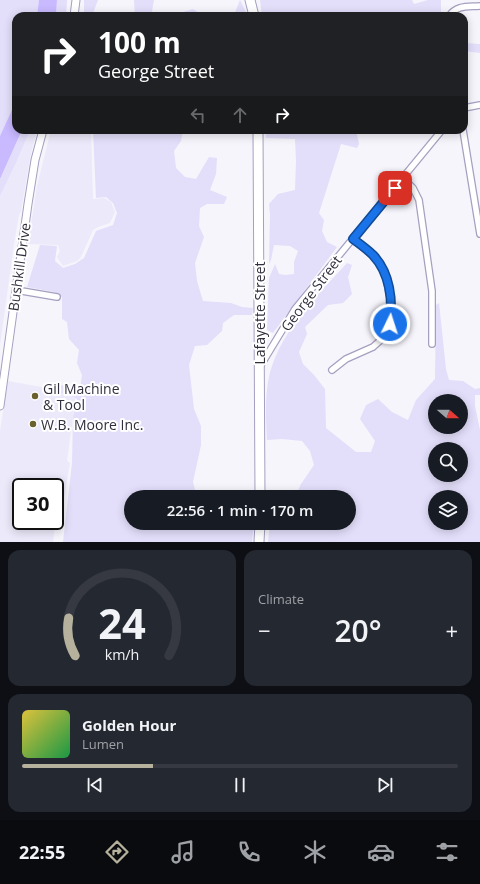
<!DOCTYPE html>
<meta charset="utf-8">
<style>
body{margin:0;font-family:"Open Sans",sans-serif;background:#242831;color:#f1f3f6;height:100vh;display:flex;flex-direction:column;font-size:15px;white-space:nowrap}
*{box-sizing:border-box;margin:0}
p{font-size:13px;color:#9ea1a6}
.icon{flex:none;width:22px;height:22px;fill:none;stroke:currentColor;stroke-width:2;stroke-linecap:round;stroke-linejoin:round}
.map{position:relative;height:542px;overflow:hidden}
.drawer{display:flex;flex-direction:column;gap:8px;padding:8px;background:#0d0f14;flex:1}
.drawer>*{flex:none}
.top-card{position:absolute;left:12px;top:12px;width:456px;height:122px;border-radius:12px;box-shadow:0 2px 10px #0003;background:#202124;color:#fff;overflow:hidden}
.needle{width:26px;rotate:110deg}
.controls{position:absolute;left:428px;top:394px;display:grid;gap:8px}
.controls a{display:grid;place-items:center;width:40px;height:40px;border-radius:50%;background:#171b24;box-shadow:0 2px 10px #0003;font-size:20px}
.speed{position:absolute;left:12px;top:478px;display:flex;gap:8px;font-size:20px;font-weight:700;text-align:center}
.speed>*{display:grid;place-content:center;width:52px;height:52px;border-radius:50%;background:#171b24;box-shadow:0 2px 10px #0003;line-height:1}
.speed .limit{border:2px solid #111;border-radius:6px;background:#fff;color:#111}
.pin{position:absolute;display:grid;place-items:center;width:34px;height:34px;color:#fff;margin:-17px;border-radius:8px;box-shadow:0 2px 6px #0006}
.me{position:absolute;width:44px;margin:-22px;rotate:4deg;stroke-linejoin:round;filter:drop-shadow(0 0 3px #0008)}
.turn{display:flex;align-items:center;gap:14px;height:84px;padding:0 20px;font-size:18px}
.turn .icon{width:52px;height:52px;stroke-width:2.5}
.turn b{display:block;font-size:28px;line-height:34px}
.lanes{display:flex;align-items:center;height:38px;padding:0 20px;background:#0003;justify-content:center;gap:20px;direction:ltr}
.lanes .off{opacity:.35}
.big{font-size:30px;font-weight:600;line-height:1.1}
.drawer .card{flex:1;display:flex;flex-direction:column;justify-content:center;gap:6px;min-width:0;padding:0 14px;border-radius:12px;background:#242831}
.drawer .dial{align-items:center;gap:0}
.dial svg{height:104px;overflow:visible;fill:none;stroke:#363941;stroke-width:7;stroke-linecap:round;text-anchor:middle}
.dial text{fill:#f1f3f6;stroke:none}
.song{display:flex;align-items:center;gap:12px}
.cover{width:48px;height:48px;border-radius:6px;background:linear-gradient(135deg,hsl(50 70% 55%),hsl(140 70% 35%))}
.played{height:4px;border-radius:2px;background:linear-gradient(90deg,#b5b19c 30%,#363941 30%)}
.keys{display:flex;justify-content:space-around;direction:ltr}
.heat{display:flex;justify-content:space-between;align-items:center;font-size:22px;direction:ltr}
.drawer .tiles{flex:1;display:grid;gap:8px;grid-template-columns:1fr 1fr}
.card:last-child{grid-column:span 2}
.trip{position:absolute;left:124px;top:490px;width:232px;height:40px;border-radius:20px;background:#171b24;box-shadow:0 2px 10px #0003;font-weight:600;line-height:40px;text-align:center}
.dock{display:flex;height:64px;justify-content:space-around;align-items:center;background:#090b0e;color:#9ea1a6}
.dock .icon{width:28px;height:28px}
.dock .on{color:#b5b19c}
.dock b{font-size:18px;color:#f1f3f6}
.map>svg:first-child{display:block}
.built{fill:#ece9fa;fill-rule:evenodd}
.green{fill:#e3defa;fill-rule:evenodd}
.water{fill:#c9b9ff}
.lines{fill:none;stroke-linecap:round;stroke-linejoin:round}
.minor-casing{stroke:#a69fc0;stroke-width:8}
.tertiary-casing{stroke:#a69fc0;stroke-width:9}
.primary-casing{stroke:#a69fc0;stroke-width:11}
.minor{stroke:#fff;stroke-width:5.5}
.tertiary{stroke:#fff;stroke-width:7}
.primary{stroke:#fff;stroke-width:9}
.route-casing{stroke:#114b97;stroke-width:10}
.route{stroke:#1a73e8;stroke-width:7}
.poi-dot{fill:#6b612e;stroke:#fff;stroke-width:1.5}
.labels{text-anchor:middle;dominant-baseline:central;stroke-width:4;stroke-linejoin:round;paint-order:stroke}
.street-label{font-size:14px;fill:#322f3d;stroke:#fff}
.poi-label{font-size:14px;fill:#322f3d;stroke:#fff;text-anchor:start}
</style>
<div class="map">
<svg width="480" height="542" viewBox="0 0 480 542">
<rect width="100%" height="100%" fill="#f6f5fc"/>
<path class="built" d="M30,130H37L31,153L21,211L19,215L14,244L0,345V196L16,163Z
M51,130H91L93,199L104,198L111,202L115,212L110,223L98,227L93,230L81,257L77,261L63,266L57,257L60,251L58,245L28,244L37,186Z
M8,381L76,393L67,461L70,463L61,516L56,515L53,542H0V431ZM21,487H55V521H21Z"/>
<path class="green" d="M0,0H39L37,16H16V101L0,136Z
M57,0H67L66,16H56Z
M84,0H98L92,16H84Z
M134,0H154L152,11L153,16H135Z
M240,0L248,16H232L234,15Z
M260,0H412L414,4L428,0H441V16H262Z
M193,9L204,16H170Z
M464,43L480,44V53L464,51Z
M22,130H30L16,163L0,196V179Z
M93,130H183L181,141L174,151L176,168L185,177L196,179L209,157L217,158L216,174L210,190L227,197L224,204H207L200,208L199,226L204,237L195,263L197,281L203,301L231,303L242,307L253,308L252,315H234L223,323L222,331L207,345L195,346L189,365L194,409L201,426V445L193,482L197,497H131V523H254L252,542H63L72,463L73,417L77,399L70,394L52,393L50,386L61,385L80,388L82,375L77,363L79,350L69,339L67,322L62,319V297L54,292L27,287L40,245L57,246L55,261L63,268L75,264L84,258L96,231L113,225L117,213L113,203L106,197L96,198Z
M295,130H356L359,144L357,148L341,144L319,213L324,220L322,231L327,242L337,247L273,333L267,330L269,278L275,264L279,274L285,275L294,274V262L298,251L290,246L274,245L271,260L269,264L270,215L269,204L278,194L295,190L296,161L295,139L266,138V132Z
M347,263L352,265L348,277L352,294L343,303L328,305L305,327L307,334L299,352L303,364L314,375L325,389L326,428L356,452H371L375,441L360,419L366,405L378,399L392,412L408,420L416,400L435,379L436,305L439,303L446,369L449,380L463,381L475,389L480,388V395H475V406L480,430V542H268L270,523H349V497H295L301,484L314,465L310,451L302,441L282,439L267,440C266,423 265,399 268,382C276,335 316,297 347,263ZM435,401H461V427H435ZM435,449H461V467L464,475L460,476L459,475H435ZM435,497H461V523H435Z"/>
<path class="water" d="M39,0H57L56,16H37Z
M16,101V130H22L0,179V136Z"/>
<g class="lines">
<g class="minor-casing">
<path id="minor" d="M449,16C457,5 467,7 480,6
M464,108L480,105
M463,130L480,234
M403,178L413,188L419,200L432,291V344
M16,290L57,297
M261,365L295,309L442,130
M332,370L346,359L373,347L383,338L390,324L392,309L386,276L380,264L372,255L353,239"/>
</g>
<g class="tertiary-casing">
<path id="tertiary" d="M74,16L76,0
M0,406L28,204L35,160L43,130"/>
</g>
<g class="primary-casing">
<path id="primary" d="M250,0L254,16
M258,130L260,497
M259,542L260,523"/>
</g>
<use href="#minor" class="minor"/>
<use href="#tertiary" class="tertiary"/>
<use href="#primary" class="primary"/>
</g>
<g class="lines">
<g class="route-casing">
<path id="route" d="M390,324C393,300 390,273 373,255C367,249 360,244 353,239L395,188"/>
</g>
<use href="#route" class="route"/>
</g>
<g class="poi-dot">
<circle cx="35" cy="396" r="4"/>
<circle cx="33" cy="424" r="4"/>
</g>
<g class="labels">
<g class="street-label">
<text transform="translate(19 267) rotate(-82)">Bushkill Drive</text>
<text transform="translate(311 293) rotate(-53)">George Street</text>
<text transform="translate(259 313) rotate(-90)">Lafayette Street</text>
</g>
<g class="poi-label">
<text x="43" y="388">Gil Machine<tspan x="43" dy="16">&amp; Tool</tspan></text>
<text x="41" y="424">W.B. Moore Inc.</text>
</g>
</g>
</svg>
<div class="controls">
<a><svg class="needle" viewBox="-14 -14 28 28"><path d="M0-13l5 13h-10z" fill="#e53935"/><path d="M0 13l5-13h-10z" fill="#9ea1a6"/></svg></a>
<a><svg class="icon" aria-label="search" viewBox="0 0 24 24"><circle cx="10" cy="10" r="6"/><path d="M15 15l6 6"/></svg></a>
<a><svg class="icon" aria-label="layers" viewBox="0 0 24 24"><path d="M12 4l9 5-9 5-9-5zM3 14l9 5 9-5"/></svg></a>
</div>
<div class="speed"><div class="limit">30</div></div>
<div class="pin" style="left:395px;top:188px;background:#d93025"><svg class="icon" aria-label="arrive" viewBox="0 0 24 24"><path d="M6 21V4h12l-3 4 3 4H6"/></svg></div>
<svg class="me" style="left:390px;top:324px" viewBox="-20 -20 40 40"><circle r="17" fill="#1a73e8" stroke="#fff" stroke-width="3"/><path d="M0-11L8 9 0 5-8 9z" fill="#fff"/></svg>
<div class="trip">22:56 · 1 min · 170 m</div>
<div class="top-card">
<div class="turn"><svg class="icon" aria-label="right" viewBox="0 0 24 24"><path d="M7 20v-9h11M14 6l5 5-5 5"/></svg><div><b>100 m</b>George Street</div></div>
<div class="lanes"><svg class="icon off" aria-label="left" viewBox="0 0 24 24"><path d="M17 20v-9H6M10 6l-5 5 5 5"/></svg><svg class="icon off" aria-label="ahead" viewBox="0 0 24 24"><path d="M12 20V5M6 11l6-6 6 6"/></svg><svg class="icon" aria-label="right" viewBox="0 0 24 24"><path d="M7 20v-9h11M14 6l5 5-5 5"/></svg></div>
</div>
</div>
<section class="drawer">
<div class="tiles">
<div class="card dial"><svg viewBox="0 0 100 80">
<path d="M14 69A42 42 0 1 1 86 69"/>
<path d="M14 69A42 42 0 0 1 9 40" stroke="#b5b19c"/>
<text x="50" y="56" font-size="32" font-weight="700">24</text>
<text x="50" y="72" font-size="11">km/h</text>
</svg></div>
<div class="card"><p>Climate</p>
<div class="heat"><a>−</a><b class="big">20°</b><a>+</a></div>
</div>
<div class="card">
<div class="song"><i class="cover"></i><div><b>Golden Hour</b><p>Lumen</p></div></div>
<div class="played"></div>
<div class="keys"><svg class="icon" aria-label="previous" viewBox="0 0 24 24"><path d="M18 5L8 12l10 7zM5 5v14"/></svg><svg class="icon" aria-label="pause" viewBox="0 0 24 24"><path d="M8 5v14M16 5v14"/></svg><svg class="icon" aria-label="next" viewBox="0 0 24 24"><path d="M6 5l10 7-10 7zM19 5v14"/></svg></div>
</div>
</div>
</section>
<nav class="dock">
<b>22:55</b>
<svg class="icon on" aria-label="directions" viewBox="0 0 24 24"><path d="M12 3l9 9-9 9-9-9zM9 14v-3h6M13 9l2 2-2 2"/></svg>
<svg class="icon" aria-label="music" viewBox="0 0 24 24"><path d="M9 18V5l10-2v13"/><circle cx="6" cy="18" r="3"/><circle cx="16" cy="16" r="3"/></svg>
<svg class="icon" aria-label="phone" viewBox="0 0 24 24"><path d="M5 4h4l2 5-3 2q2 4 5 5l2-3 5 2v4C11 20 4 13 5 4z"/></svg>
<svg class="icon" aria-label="climate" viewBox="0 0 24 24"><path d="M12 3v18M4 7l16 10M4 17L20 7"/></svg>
<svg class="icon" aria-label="car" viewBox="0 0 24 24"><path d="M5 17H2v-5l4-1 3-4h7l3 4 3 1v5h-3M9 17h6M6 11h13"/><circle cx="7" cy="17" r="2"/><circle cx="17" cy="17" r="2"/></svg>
<svg class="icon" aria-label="filters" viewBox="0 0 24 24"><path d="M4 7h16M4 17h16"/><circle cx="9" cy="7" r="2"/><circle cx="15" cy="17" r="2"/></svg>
</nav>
